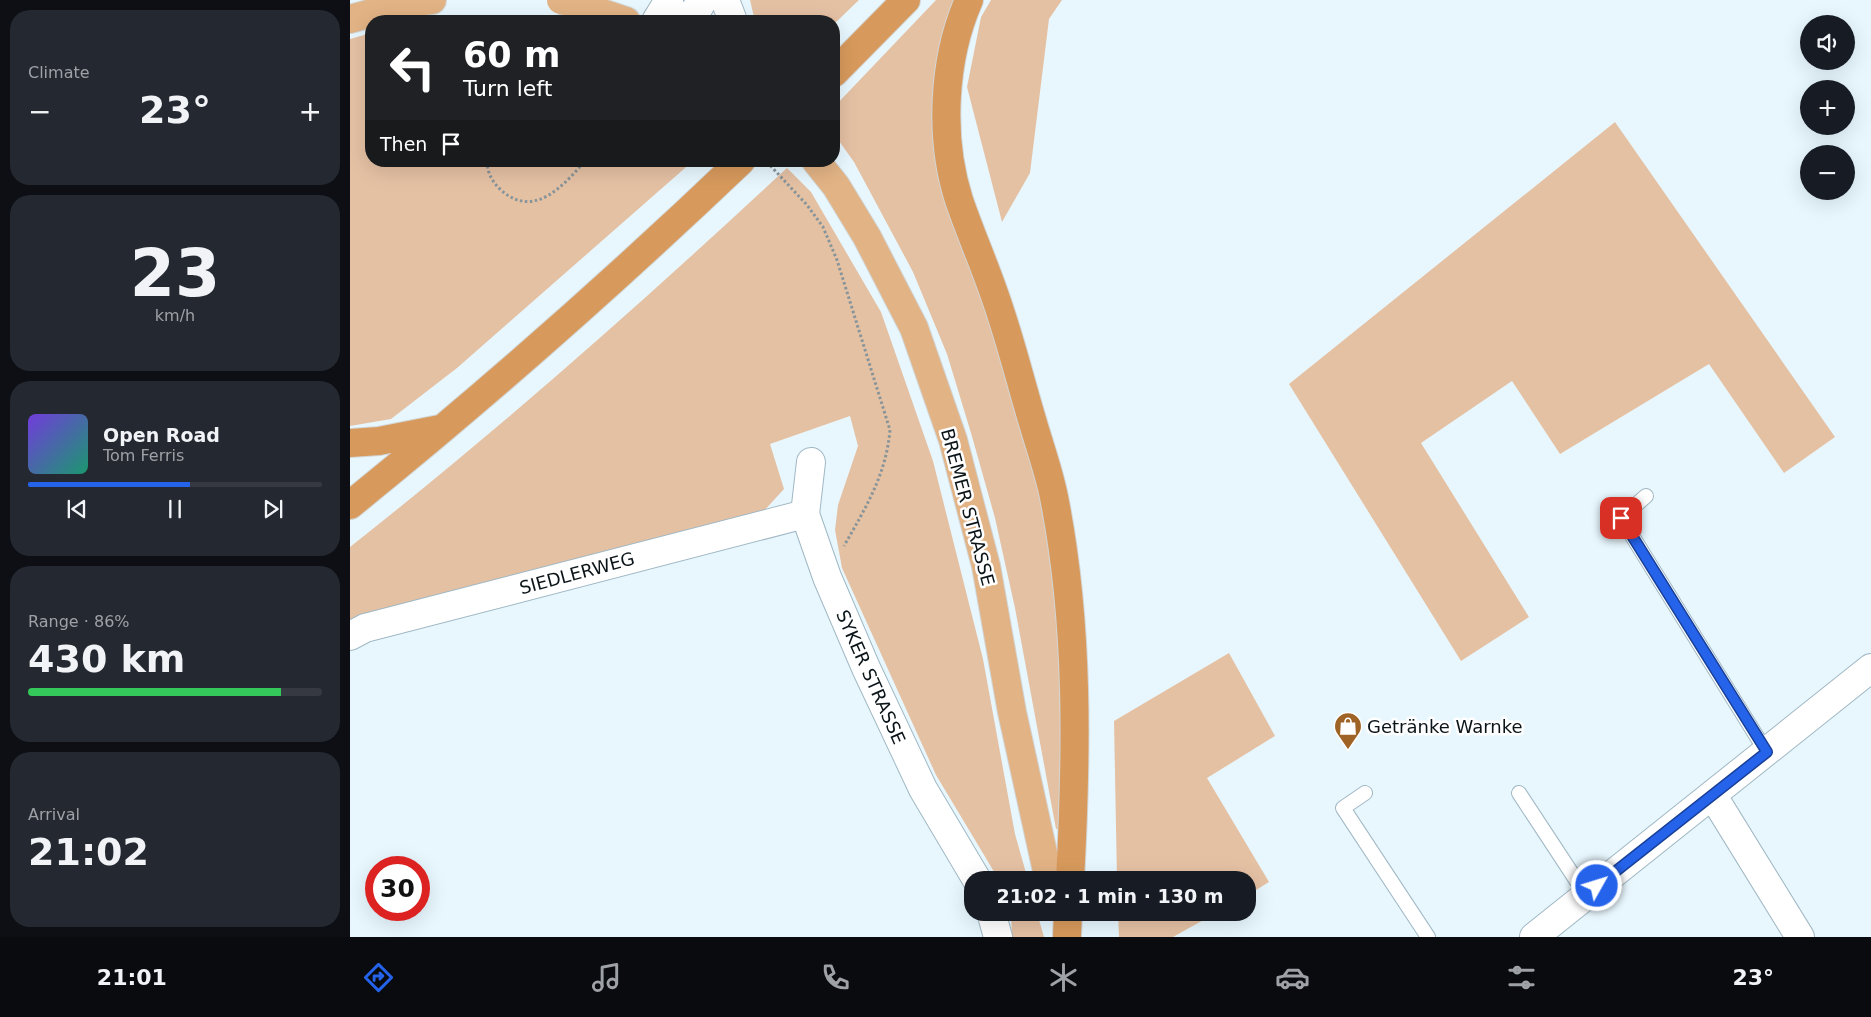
<!DOCTYPE html>
<meta charset="utf-8">
<style>
body{margin:0;font-family:"DejaVu Sans",sans-serif;background:#242831;color:#f1f3f6;height:100vh;display:flex;flex-direction:column;font-size:19px;white-space:nowrap}
*{box-sizing:border-box;margin:0}
p{font-size:16px;color:#9ea1a6}
.icon{flex:none;width:28px;height:28px;fill:none;stroke:currentColor;stroke-width:2;stroke-linecap:round;stroke-linejoin:round}
.map{position:relative;flex:1;overflow:hidden}
.panel{display:flex;flex-direction:column;gap:10px;padding:10px;background:#0d0f14;width:350px}
.panel>*{flex:none}
.banner{position:absolute;left:15px;top:15px;width:475px;height:152px;border-radius:20px;box-shadow:0 5px 20px #0002;background:#202124;color:#fff;overflow:hidden}
.buttons{position:absolute;left:1450px;top:15px;display:grid;gap:10px}
.buttons a{display:grid;place-items:center;width:55px;height:55px;border-radius:50%;background:#171b24;box-shadow:0 5px 20px #0002;font-size:25px}
.speed{position:absolute;left:15px;top:856px;display:flex;gap:10px;font-size:25px;font-weight:700;text-align:center}
.speed>*{display:grid;place-content:center;width:65px;height:65px;border-radius:50%;background:#171b24;box-shadow:0 5px 20px #0002;line-height:1}
.speed .limit{border:8px solid #d22;background:#fff;color:#111}
.pin{position:absolute;display:grid;place-items:center;width:42px;height:42px;color:#fff;margin:-21px;border-radius:10px;box-shadow:0 2px 8px #0006}
.me{position:absolute;width:55px;margin:-28px;rotate:51deg;stroke-linejoin:round;filter:drop-shadow(0 0 4px #0008)}
.turn{display:flex;align-items:center;gap:18px;height:105px;padding:0 15px;font-size:22px}
.turn .icon{width:65px;height:65px;stroke-width:2.5}
.turn b{display:block;font-size:35px;line-height:42px}
.then{display:flex;align-items:center;height:48px;padding:0 15px;background:#0003;gap:10px;font-size:19px}
.big{font-size:38px;font-weight:600;line-height:1.1}
.panel .card{flex:1;display:flex;flex-direction:column;justify-content:center;gap:8px;min-width:0;padding:0 18px;border-radius:20px;background:#242831}
.panel .dial{align-items:center;gap:0}
.dial b{font-size:65px;line-height:1}
.song{display:flex;align-items:center;gap:15px}
.cover{width:60px;height:60px;border-radius:8px;background:linear-gradient(135deg,hsl(260 70% 55%),hsl(160 70% 35%))}
.played{height:5px;border-radius:2px;background:linear-gradient(90deg,#2563eb 55%,#363941 55%)}
.keys{display:flex;justify-content:space-around;direction:ltr}
.heat{display:flex;justify-content:space-between;align-items:center;font-size:28px;direction:ltr}
.charge{height:8px;border-radius:4px;background:linear-gradient(90deg,#34c759 86%,#363941 0)}
.trip{position:absolute;left:614px;top:871px;width:292px;height:50px;border-radius:20px;background:#171b24;box-shadow:0 5px 20px #0002;font-weight:600;line-height:50px;text-align:center}
.tab-bar{display:flex;height:80px;justify-content:space-around;align-items:center;background:#090b0e;color:#9ea1a6}
.tab-bar .icon{width:35px;height:35px}
.tab-bar .active{color:#2563eb}
.tab-bar b{font-size:22px;color:#f1f3f6}
main{display:flex;flex:1;min-height:0}
.map>svg:first-child{display:block}
.green{fill:#e5c1a4}
.lines{fill:none;stroke-linecap:round;stroke-linejoin:round}
.service-casing{stroke:#a0b8c4;stroke-width:16}
.minor-casing{stroke:#a0b8c4;stroke-width:30}
.tertiary-casing{stroke:#a0b8c4;stroke-width:30}
.primary-casing{stroke:#d3d5d5;stroke-width:30}
.trunk-casing{stroke:#d3d5d5;stroke-width:30}
.path{stroke:#879499;stroke-width:3;stroke-dasharray:2.5 2.5;stroke-linecap:butt}
.service{stroke:#fff;stroke-width:14}
.minor{stroke:#fff;stroke-width:28}
.tertiary{stroke:#fff;stroke-width:28}
.primary{stroke:#e2b385;stroke-width:28}
.trunk{stroke:#d89a5c;stroke-width:28}
.primary-bridge-casing{stroke:#d3d5d5;stroke-width:30;stroke-linecap:butt}
.primary-bridge{stroke:#e2b385;stroke-width:28}
.route-casing{stroke:#184099;stroke-width:12}
.route{stroke:#2563eb;stroke-width:9}
.labels{text-anchor:middle;dominant-baseline:central;stroke-width:5;stroke-linejoin:round;paint-order:stroke}
.street-label{font-size:18px;fill:#0b1418;stroke:#fff}
.poi-label{font-size:18px;fill:#0b1418;stroke:#fff;text-anchor:start}
</style>
<main>
<section class="panel">
<div class="card"><p>Climate</p>
<div class="heat"><a>−</a><b class="big">23°</b><a>+</a></div>
</div>
<div class="card dial"><b>23</b><p>km/h</p></div>
<div class="card">
<div class="song"><i class="cover"></i><div><b>Open Road</b><p>Tom Ferris</p></div></div>
<div class="played"></div>
<div class="keys"><svg class="icon" aria-label="previous" viewBox="0 0 24 24"><path d="M18 5L8 12l10 7zM5 5v14"/></svg><svg class="icon" aria-label="pause" viewBox="0 0 24 24"><path d="M8 5v14M16 5v14"/></svg><svg class="icon" aria-label="next" viewBox="0 0 24 24"><path d="M6 5l10 7-10 7zM19 5v14"/></svg></div>
</div>
<div class="card"><p>Range · 86%</p><b class="big">430 km</b><div class="charge"></div></div>
<div class="card"><p>Arrival</p><b class="big">21:02</b></div>
</section>
<div class="map">
<svg width="1521" height="937" viewBox="0 0 1521 937">
<rect width="100%" height="100%" fill="#e8f7fe"/>
<path class="green" d="M400,0H509L484,24V21H407L404,17Z
M586,0H610L589,63L624,277L661,387L685,472L698,541L708,635L713,829H706L665,608L645,518L621,433L597,354L563,272L504,162L484,134V107Z
M641,0H712L699,19L680,173L652,222L617,87L631,17Z
M21,33V161H343L107,368L41,419L0,426V39Z
M1265,122L1485,437L1434,473L1359,364L1210,454L1162,381L1071,443L1179,617L1111,661L939,384Z
M437,168L461,192L531,312L583,461L633,659L665,834L678,880H649L586,775L492,568L485,530L488,505L508,446L500,416L420,444L434,489L413,512L0,623V547C151,428 296,299 437,168Z
M879,653L925,736L857,778L919,882L898,895V880H767L764,721Z
M661,913H687L694,937H662Z
M768,913V912L866,913L823,937H769Z"/>
<g class="lines">
<g class="service-casing">
<path id="service" d="M1296,496L1271,518L1417,753
M1015,793L993,808L1078,937
M1169,793L1236,895"/>
</g>
<g class="minor-casing">
<path id="minor" d="M461,462L455,514L477,577L516,668L573,789L627,880
M0,636L15,628L455,514
M1363,796L1450,937
M641,912L648,937
M1184,937L1521,668"/>
</g>
<g class="tertiary-casing">
<path id="tertiary" d="M375,0L383,21
M306,21L319,0
M332,21L349,7L353,0"/>
</g>
<g class="primary-casing">
<path id="primary" d="M219,2L276,21
M0,19L55,4L82,0
M466,161L486,186L517,237L564,328L603,440L636,566L662,712L699,880"/>
</g>
<g class="trunk-casing">
<path id="trunk" d="M619,0C593,59 589,138 609,200C622,238 639,275 651,314C663,350 672,387 683,423C690,447 699,472 704,497C729,623 727,752 720,880
M484,73L556,0
M0,443L29,441L90,429
M0,505C135,396 265,281 391,161
M717,936L718,912"/>
</g>
<path class="path" d="M137,161C137,173 143,183 152,191C185,219 214,185 235,161
M417,162L457,205L473,227L487,260L540,430C536,475 516,507 494,546"/>
<use href="#service" class="service"/>
<use href="#minor" class="minor"/>
<use href="#tertiary" class="tertiary"/>
<use href="#primary" class="primary"/>
<use href="#trunk" class="trunk"/>
<g class="primary-bridge-casing">
<path id="primary-bridge" d="M211,0L219,2"/>
</g>
<use href="#primary-bridge" class="primary-bridge"/>
</g>
<g class="lines">
<g class="route-casing">
<path id="route" d="M1247,886L1417,752L1271,518"/>
</g>
<use href="#route" class="route"/>
</g>
<defs>
<g id="shop-pin" transform="scale(1.4375)"><path d="M0 17L-7.5 6A9.5 9.5 0 1 1 7.5 6Z" fill="#9f6326" stroke="#fff"/><path d="M-5-2.5h2.3a2.7 3.5 0 0 1 5.4 0H5L5.5 6h-11ZM-1.5-2.5h3a1.5 2.3 0 0 0-3 0Z" fill="#fff"/></g>
</defs>
<g fill-rule="evenodd">
<use href="#shop-pin" x="998" y="726"/>
</g>
<g class="labels">
<g class="street-label">
<text transform="translate(618 507) rotate(75)">BREMER STRASSE</text>
<text transform="translate(227 573) rotate(-15)">SIEDLERWEG</text>
<text transform="translate(521 677) rotate(66)">SYKER STRASSE</text>
</g>
<g class="poi-label">
<text x="1017" y="726">Getränke Warnke</text>
</g>
</g>
</svg>
<div class="buttons">
<a><svg class="icon" aria-label="sound" viewBox="0 0 24 24"><path d="M4 9h4l5-4v14l-5-4H4zM17 9q2 3 0 6"/></svg></a>
<a>+</a>
<a>−</a>
</div>
<div class="speed"><div class="limit">30</div></div>
<div class="pin" style="left:1271px;top:518px;background:#d93025"><svg class="icon" aria-label="arrive" viewBox="0 0 24 24"><path d="M6 21V4h12l-3 4 3 4H6"/></svg></div>
<svg class="me" style="left:1247px;top:886px" viewBox="-20 -20 40 40"><circle r="17" fill="#2563eb" stroke="#fff" stroke-width="3"/><path d="M0-11L8 9 0 5-8 9z" fill="#fff"/></svg>
<div class="trip">21:02 · 1 min · 130 m</div>
<div class="banner">
<div class="turn"><svg class="icon" aria-label="left" viewBox="0 0 24 24"><path d="M17 20v-9H6M10 6l-5 5 5 5"/></svg><div><b>60 m</b>Turn left</div></div>
<div class="then">Then<svg class="icon" aria-label="arrive" viewBox="0 0 24 24"><path d="M6 21V4h12l-3 4 3 4H6"/></svg></div>
</div>
</div>
</main>
<nav class="tab-bar">
<b>21:01</b>
<svg class="icon active" aria-label="directions" viewBox="0 0 24 24"><path d="M12 3l9 9-9 9-9-9zM9 14v-3h6M13 9l2 2-2 2"/></svg>
<svg class="icon" aria-label="music" viewBox="0 0 24 24"><path d="M9 18V5l10-2v13"/><circle cx="6" cy="18" r="3"/><circle cx="16" cy="16" r="3"/></svg>
<svg class="icon" aria-label="phone" viewBox="0 0 24 24"><path d="M5 4h4l2 5-3 2q2 4 5 5l2-3 5 2v4C11 20 4 13 5 4z"/></svg>
<svg class="icon" aria-label="climate" viewBox="0 0 24 24"><path d="M12 3v18M4 7l16 10M4 17L20 7"/></svg>
<svg class="icon" aria-label="car" viewBox="0 0 24 24"><path d="M5 17H2v-5l4-1 3-4h7l3 4 3 1v5h-3M9 17h6M6 11h13"/><circle cx="7" cy="17" r="2"/><circle cx="17" cy="17" r="2"/></svg>
<svg class="icon" aria-label="filters" viewBox="0 0 24 24"><path d="M4 7h16M4 17h16"/><circle cx="9" cy="7" r="2"/><circle cx="15" cy="17" r="2"/></svg>
<b>23°</b>
</nav>
